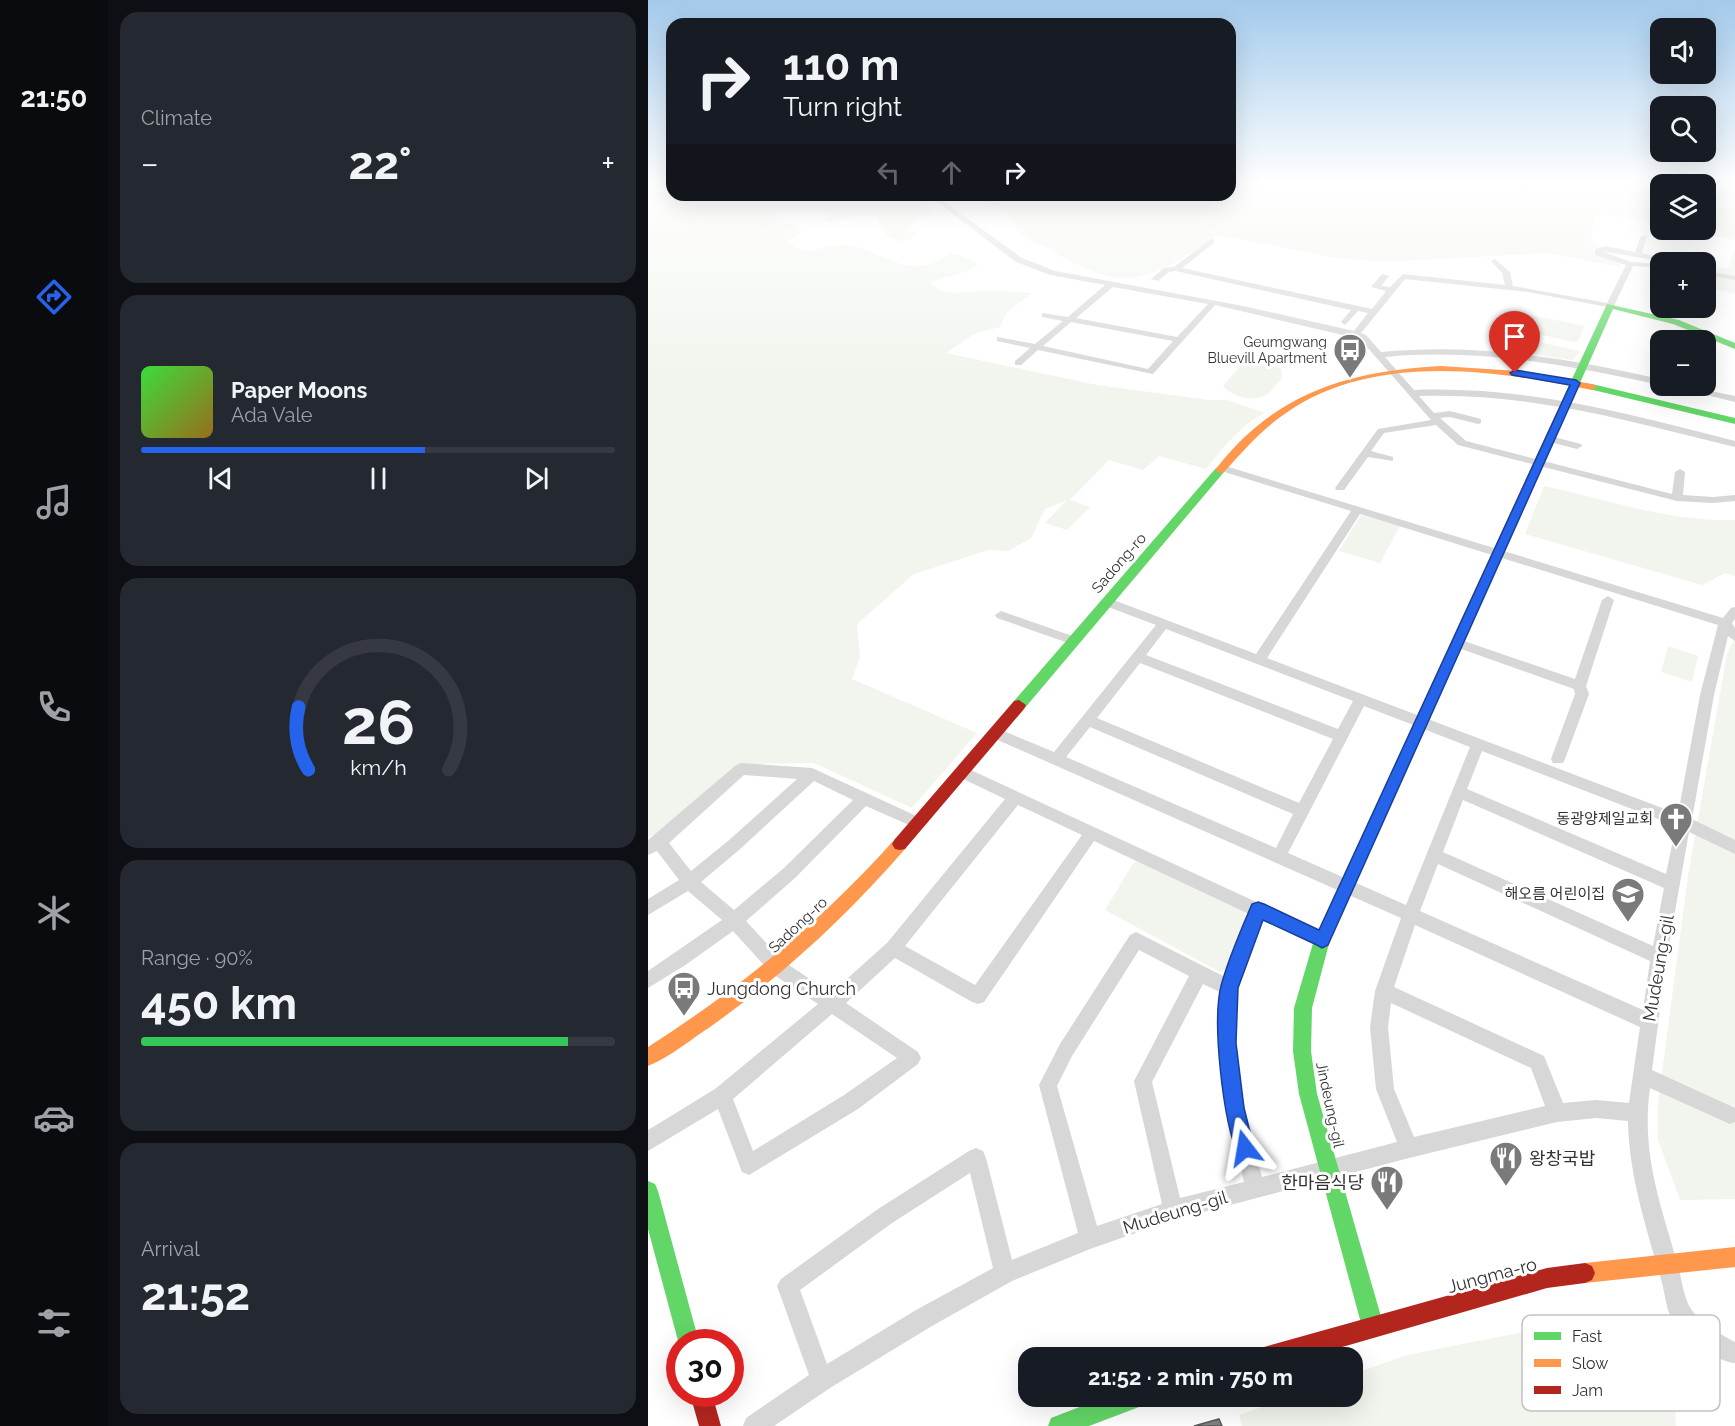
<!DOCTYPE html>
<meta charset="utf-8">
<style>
body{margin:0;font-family:Raleway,"Noto Sans KR",sans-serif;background:#242831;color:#f1f3f6;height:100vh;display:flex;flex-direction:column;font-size:22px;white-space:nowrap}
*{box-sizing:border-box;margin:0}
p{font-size:20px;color:#9ea1a6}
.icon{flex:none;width:33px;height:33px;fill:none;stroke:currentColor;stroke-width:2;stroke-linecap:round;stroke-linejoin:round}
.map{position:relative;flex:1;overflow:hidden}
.side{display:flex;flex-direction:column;gap:12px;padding:12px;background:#0d0f14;width:540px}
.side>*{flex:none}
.top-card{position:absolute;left:18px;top:18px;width:570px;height:183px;border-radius:18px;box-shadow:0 6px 24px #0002;background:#171b24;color:#f1f3f6;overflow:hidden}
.controls{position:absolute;left:1002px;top:18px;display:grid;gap:12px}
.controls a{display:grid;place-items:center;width:66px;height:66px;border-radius:12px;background:#171b24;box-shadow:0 6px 24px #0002;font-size:30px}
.speed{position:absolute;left:18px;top:1329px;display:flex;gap:12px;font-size:30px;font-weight:700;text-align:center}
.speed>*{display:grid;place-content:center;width:78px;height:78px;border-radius:50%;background:#171b24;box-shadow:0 6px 24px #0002;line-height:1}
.speed .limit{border:9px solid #d22;background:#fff;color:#111}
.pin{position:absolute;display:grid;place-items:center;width:51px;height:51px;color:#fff;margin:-62px -26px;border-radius:50% 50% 50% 0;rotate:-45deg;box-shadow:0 0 6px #0007}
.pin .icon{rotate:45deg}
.me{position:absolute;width:66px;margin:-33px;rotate:346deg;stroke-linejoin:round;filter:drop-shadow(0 0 4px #0008)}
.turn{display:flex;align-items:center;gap:21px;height:126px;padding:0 18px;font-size:27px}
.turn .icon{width:78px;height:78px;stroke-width:2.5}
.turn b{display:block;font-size:42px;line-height:51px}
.lanes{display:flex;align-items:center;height:57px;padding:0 18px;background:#0003;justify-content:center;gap:30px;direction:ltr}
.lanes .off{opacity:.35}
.big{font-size:45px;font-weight:700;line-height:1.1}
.side .card{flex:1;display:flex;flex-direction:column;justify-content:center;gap:9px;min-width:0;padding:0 21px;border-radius:18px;background:#242831}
.side .dial{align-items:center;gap:0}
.dial svg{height:156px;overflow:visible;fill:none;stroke:#363941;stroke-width:7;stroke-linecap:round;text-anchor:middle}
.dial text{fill:#f1f3f6;stroke:none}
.song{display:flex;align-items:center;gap:18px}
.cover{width:72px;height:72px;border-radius:9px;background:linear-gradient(135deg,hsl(120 70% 55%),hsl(40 70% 35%))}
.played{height:6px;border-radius:3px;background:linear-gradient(90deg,#2563eb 60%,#363941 60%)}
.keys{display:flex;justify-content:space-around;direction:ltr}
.heat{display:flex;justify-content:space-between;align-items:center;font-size:33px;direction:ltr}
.charge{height:9px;border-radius:4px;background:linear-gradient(90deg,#34c759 90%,#363941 0)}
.trip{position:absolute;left:370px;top:1347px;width:345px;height:60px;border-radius:18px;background:#171b24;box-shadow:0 6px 24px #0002;font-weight:700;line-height:60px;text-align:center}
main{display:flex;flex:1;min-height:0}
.tab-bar{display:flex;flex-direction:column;width:108px;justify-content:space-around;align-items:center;background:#090b0e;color:#9ea1a6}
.tab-bar .icon{width:42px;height:42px}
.tab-bar .selected{color:#2563eb}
.tab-bar b{font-size:27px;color:#f1f3f6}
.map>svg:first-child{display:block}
.green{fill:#f1f5ed}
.building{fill:#818181;stroke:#5a5a5a;stroke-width:1.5}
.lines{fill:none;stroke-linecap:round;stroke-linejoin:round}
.street{fill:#d7d7d7;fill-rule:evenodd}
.fast{fill:#63d668;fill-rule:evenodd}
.slow{fill:#ff974d;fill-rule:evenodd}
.jam{fill:#b3261e;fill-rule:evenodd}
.route{fill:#2563eb;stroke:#184099;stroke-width:1.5}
.labels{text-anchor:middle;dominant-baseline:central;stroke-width:6;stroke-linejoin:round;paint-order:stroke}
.far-poi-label{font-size:14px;fill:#333;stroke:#fff;text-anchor:end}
.street-label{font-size:15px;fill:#333;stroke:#fff}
.poi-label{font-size:15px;fill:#333;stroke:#fff;text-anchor:end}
.near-street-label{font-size:18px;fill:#333;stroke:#fff}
.near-poi-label{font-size:18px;fill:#333;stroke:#fff;text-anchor:start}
.key{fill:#fff;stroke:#c2c2c2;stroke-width:1.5}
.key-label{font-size:16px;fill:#333}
</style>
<main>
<nav class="tab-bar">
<b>21:50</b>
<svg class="icon selected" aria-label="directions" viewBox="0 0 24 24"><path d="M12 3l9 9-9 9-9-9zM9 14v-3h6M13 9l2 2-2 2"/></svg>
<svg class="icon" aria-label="music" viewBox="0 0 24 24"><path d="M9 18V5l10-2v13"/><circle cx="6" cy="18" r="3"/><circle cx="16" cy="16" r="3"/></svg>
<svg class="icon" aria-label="phone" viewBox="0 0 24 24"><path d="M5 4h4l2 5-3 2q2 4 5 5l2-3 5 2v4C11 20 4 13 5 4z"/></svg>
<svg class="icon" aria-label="climate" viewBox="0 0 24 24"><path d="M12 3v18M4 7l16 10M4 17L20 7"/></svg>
<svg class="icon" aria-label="car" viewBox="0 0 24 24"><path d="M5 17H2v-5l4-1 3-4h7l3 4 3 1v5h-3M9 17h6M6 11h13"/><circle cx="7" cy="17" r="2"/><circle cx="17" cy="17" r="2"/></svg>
<svg class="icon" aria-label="filters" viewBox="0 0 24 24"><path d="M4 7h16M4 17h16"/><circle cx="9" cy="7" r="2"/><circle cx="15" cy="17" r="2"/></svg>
</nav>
<section class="side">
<div class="card"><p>Climate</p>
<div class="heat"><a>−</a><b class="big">22°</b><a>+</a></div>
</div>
<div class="card">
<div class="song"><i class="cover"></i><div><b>Paper Moons</b><p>Ada Vale</p></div></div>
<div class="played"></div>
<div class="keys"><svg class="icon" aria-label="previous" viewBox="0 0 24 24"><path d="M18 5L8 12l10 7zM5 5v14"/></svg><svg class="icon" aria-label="pause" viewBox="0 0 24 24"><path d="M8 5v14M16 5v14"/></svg><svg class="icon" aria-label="next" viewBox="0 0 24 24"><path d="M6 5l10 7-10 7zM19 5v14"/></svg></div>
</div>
<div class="card dial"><svg viewBox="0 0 100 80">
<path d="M14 69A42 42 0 1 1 86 69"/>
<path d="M14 69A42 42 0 0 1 9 37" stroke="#2563eb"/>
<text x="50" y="56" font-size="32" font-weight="700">26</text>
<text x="50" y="72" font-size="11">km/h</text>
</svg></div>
<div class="card"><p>Range · 90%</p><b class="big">450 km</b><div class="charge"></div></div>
<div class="card"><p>Arrival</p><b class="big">21:52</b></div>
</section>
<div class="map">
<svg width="1087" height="1426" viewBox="0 0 1087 1426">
<rect width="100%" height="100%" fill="#fff"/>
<path class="green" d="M0,183H24V195H263L281,206L286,213L270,219L260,229L270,234C255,248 239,239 229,223L230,217L212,214L185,223L176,221L182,216C166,206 141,210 124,214C133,223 146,223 155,231L139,241C156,260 179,243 200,245C224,248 246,267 271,266C303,264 292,242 330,264C316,277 298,274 282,283C298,298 317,291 336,291C352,290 368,293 384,293L359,312L352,327L326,334L298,353L449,385L561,400H579L617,413C592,425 575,448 558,469L511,456L495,470L461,460L425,497L420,499L442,507L419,530L397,523L419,500L397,509L383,538L360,551L340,550L266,574L209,624L212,657L204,679L329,733L264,808L166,763L89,764L12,831L0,838Z
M582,183H1087V240L1036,230H1058V184H1012V225L954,213L946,216L943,241L952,246L945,248L946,253L974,263L971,267L901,253L734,262L683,257L569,235C546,252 507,278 478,278C450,278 424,262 401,249C391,244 380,241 372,234C365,228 366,216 358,211C345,203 328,202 315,195H582Z
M1087,247V294L1058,286V269L1081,268Z
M863,311L937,326L930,341L926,342L854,327Z
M872,338L932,351L925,360L863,351L858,348L864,339Z
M609,363L633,368L634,378C629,383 623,393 616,396C603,402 583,396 575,386L593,365Z
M896,486C959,500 1022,522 1087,520V576L1077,573L1054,585L877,534Z
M713,515L752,526L732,563L691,551Z
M1087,637V1199L1032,1200L1010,1140V1103L1040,876L1079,654Z
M1020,646L1050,656L1044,682L1013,672Z
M493,860L596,910L598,919L581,968L572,972L457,910L486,862Z
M1007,1315L1024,1338L1028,1426H594L591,1415L643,1397L705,1396V1374L759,1355L921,1323Z"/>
<path class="building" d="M571,1419L574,1426H546Z"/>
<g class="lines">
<path class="street" d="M280,195H287L374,258L407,271L595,306L706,331L720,313L710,311L697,325L693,322L703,310L528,271L521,272L510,281L503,279L516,268L526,267L563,239H566V243L534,268L724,309L738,291L723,287L734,274L741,276L733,286L742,287L755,274L857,285L854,273L843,261L847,259L862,272L865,286L959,303L978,265L947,255V249L957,246L987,252L993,236H999L994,253L1030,262H1017L954,251L983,262L1012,264V268L985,266L965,308L880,292L757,279L713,333L718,335L733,352C832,343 916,358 1012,379V385C920,365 831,348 737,357L766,390C880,386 978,413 1087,441V447C982,421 880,392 771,396L786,413L802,411L833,419V423L830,424L802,417L792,418L818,441L1024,494L1027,472L1032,469L1037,472L1035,495L1065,497L1087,495V501L1065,503L1029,501L810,445L788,425L736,433L723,451L745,457V461L720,457L696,490H688L687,488L730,429L783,420L712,339L567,305L505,374L390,350L373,365H367V361L382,348L349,341V337L387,344L415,321L394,317V313L420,317L457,285L402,275L368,262ZM465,287L560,304L529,337L428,318ZM423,322L525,341L500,369L395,346Z
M1058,271L1087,276V280L1058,275Z
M1023,386H1038L1087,396V402Z
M902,436L933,444L934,446L929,449L898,441V437Z
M574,465L1075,618L1083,608L1087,607V619L1084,623L1087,628V641L1080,636L1066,695L1044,819L1087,840V854L1041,832L1019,957L1004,1070L1087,1108V1122L1082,1124L1002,1088C993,1152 1012,1203 1030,1265C1033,1277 1036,1299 1043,1309C1050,1321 1075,1336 1087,1342V1363C1071,1363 1036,1337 1026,1323C1018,1312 1017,1292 1013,1279C998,1227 981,1176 980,1121L948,1118L909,1122L761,1158L525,1220L442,1249L364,1281L284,1326L182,1388L126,1426H95L98,1418L161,1375L129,1286L133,1279L230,1209L321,1151L328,1148L335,1151L338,1158L364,1260L430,1233L391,1085L412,1044L482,935L488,932L494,935L577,977L601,914L446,841L336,1002L330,1004L324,1002L247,958L198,1003L270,1052L273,1058L270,1064L210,1109L101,1175L94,1172L70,1109L0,1151V1130L67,1089L170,1004L123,973L85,931L36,966L0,988V971L74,920L40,891L0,915V899L31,880L9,851L0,855V840L88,765L93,763L164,768L275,819L277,823L275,827L270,829L218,806L147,878L98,921L135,961L183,993L239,943L357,799L309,776L307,772L309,768L314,766L680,935L682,940L680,945L674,948L614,920C607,940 592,970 590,990C581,1053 598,1116 614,1177L749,1142L728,1089L722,1027L727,991L753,918L343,737L341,733L343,729L348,728L406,752L508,625L455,605L453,602L455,599H463L608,654L703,511L570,470V466ZM712,514L1070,625L1052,695L1030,814L619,658ZM518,629L705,701L690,729L498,655ZM492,663L685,739L651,803L449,718ZM716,706L822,747L758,905L640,853ZM442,727L645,814L628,848L418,757ZM834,751L1028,826L1018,874L819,789ZM96,775L149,779L80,841L43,871L21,843ZM166,781L205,800L136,868L86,910L53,882L91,850ZM815,800L1016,888L1005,946L795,852ZM370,805L434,835L327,985L257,946ZM790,864L1002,961L995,1010L772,911ZM767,925L992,1027L981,1103L948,1100L915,1103L896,1056L746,987ZM491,950L541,976L486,1081L514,1204L449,1226L409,1086L424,1056ZM555,984L572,992L570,1043L578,1108L596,1182L532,1198L504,1082ZM743,1003L883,1068L897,1106L766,1137L746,1089L740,1027ZM184,1014L249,1058L196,1095L105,1151L85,1099ZM322,1173L345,1268L268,1310L179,1364L152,1290L244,1223Z
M960,596L966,600L938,686L941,694L917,759L915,763H905L903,759L927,694L926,689L805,646L803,643L809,639L813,640L927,679L954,600Z
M353,611L430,638L432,641L426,645L349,618L347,615Z"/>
<path class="fast" d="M959,304L1031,320L1087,343V349L1025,324L965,309L927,394L919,396L917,394Z
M944,384L1087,418V424L941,389V385Z
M572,467L576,468V472L376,709H366L364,705L366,701L568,468Z
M755,756L760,758L762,762L682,940L664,1008L663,1051L669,1094L736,1327L733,1335L725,1338L717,1335L714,1327L651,1094L645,1051L646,1008L666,940L748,762L750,758Z
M0,1181L7,1184L10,1191L51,1342H32V1348L0,1229Z
M460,1396H502L499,1404L441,1426H400L403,1418Z"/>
<path class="slow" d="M793,366L870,371L944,384L949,387L944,390C846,370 726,352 638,413C614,429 595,451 576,472L572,473L567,470C626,393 700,371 793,366Z
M922,391L927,394L762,762L760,766H750L748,762L917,394Z
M252,838L257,839L260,844L257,849C199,916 135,975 62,1027C42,1040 22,1057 0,1066V1047C92,988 174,921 247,839Z
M1087,1247V1267L937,1283L930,1280L927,1273L930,1266L937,1263Z"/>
<path class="jam" d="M371,700L378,705L376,709L257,849L252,850L247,849L244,844L247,839L366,701Z
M937,1263L944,1266L947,1273L944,1280L937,1283L899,1288L656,1358H605L608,1350L616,1347L899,1268Z
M42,1394H64L73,1426H51Z"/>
</g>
<linearGradient id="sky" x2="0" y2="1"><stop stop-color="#a3caec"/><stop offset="0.48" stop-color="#fff"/><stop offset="1" stop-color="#fff" stop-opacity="0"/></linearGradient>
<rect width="1087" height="382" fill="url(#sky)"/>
<path class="route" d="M867,370L928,380L932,383L680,945L674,948L669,945L615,920L590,988L588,1043L596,1108L606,1148L604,1155L597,1158L590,1155C575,1120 564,1023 573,986C580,959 593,930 604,904L610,902L616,904L671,930L922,385L864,375L862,373Z"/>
<defs>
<g id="bus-pin" transform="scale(1.725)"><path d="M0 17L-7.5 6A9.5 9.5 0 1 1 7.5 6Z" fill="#7a7a7a" stroke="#fff"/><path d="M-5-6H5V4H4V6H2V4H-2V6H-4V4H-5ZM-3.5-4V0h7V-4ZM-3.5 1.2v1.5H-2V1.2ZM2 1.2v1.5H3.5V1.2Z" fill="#fff"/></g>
<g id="church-pin" transform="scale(1.725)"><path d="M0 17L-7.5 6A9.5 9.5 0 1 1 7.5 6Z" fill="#7a7a7a" stroke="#fff"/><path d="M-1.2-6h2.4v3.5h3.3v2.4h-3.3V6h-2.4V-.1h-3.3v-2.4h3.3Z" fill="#fff"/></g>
<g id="school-pin" transform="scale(1.725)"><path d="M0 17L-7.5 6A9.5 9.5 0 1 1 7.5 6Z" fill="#7a7a7a" stroke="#fff"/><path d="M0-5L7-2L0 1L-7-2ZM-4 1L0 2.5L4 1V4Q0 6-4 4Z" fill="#fff"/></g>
<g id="restaurant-pin" transform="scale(1.725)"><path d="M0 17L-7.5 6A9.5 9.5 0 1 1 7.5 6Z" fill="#7a7a7a" stroke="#fff"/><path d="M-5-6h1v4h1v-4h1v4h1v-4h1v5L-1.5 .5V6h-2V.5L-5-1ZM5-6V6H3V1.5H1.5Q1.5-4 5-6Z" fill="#fff"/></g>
</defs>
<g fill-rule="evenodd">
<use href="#bus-pin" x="702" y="350"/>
<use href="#church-pin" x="1028" y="819"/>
<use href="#school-pin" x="980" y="894"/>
<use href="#bus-pin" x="36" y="988"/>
<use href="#restaurant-pin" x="858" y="1158"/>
<use href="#restaurant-pin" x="739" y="1182"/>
</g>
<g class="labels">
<g class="far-poi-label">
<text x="679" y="342">Geumgwang<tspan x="679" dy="16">Bluevill Apartment</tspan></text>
</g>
<g class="street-label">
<text transform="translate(471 563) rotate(-49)">Sadong-ro</text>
<text transform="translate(150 925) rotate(-43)">Sadong-ro</text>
<text transform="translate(682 1105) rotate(78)">Jindeung-gil</text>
</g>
<g class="poi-label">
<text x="1005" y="819">동광양제일교회</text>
<text x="957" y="894">해오름 어린이집</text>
</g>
<g class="near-street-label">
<text transform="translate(1010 968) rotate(-80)">Mudeung-gil</text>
<text transform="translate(527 1212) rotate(-17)">Mudeung-gil</text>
<text transform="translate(844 1275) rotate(-15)">Jungma-ro</text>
</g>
<g class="near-poi-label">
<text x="59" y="988">Jungdong Church</text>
<text x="881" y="1158">왕창국밥</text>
<text x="716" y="1182" text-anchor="end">한마음식당</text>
</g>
</g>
<rect x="874" y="1315" width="198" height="96" rx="9" class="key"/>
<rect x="886" y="1332" width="27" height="8" fill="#63d668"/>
<rect x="886" y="1359" width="27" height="8" fill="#ff974d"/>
<rect x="886" y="1386" width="27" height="8" fill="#b3261e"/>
<g class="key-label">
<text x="924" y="1342">Fast</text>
<text x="924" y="1369">Slow</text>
<text x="924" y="1396">Jam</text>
</g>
</svg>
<div class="controls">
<a><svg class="icon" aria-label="sound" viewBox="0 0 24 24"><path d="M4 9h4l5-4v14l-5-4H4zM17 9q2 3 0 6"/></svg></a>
<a><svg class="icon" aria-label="search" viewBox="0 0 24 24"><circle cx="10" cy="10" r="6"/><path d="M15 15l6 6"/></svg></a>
<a><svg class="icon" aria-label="layers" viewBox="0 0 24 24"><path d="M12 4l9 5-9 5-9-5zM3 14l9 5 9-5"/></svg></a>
<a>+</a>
<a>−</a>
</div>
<div class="speed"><div class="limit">30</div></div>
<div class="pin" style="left:867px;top:373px;background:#d93025"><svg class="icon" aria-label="arrive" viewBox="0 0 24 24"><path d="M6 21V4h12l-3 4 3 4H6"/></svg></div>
<svg class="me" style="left:597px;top:1148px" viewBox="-20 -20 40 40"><path d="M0-17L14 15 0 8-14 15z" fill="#2563eb" stroke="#fff" stroke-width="4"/></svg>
<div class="trip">21:52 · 2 min · 750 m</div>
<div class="top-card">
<div class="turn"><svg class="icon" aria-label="right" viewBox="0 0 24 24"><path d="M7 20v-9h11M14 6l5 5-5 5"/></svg><div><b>110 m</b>Turn right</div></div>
<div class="lanes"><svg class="icon off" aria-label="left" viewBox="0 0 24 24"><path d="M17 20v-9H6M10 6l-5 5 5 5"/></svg><svg class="icon off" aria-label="ahead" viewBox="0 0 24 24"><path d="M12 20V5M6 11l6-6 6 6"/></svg><svg class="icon" aria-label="right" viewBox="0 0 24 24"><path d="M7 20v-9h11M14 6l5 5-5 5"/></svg></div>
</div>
</div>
</main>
